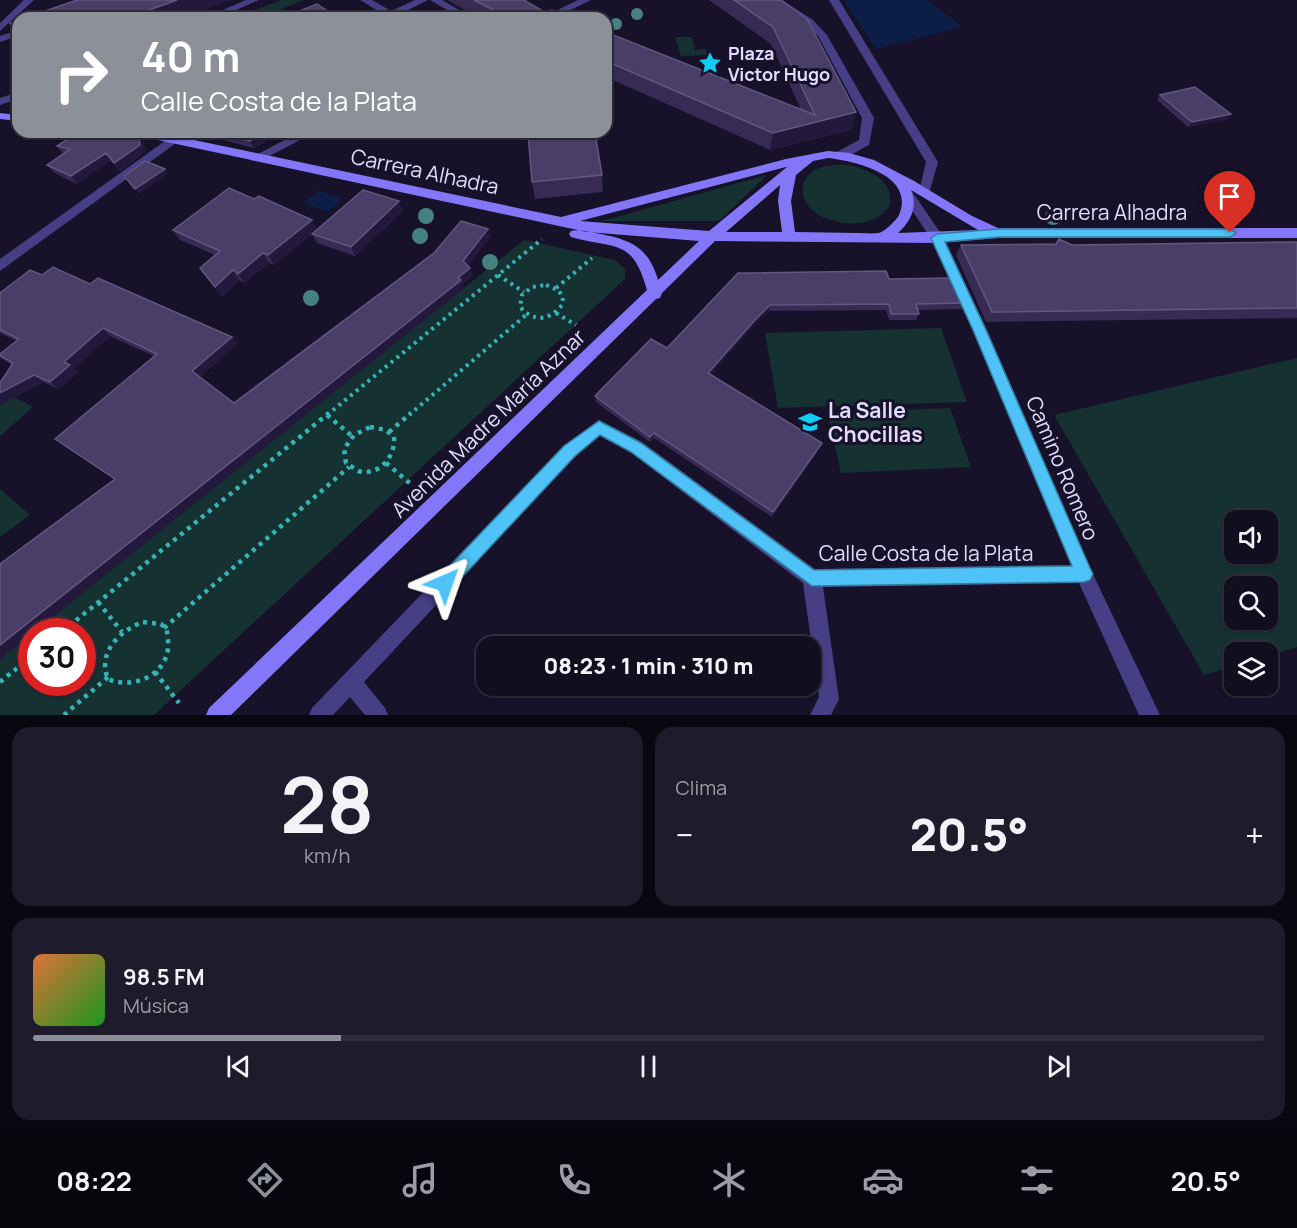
<!DOCTYPE html>
<html lang="es">
<meta charset="utf-8">
<style>
body{margin:0;font-family:Manrope,sans-serif;background:#1e1c2c;color:#f1f3f6;height:100vh;display:flex;flex-direction:column;font-size:22px;white-space:nowrap}
*{box-sizing:border-box;margin:0}
p{font-size:20px;color:#9c9ca4}
.icon{flex:none;width:33px;height:33px;fill:none;stroke:currentColor;stroke-width:2;stroke-linecap:round;stroke-linejoin:round}
.map{position:relative;height:715px;overflow:hidden}
.side{display:flex;flex-direction:column;gap:12px;padding:12px;background:#090811;flex:1}
.side>*{flex:none}
.hud{position:absolute;left:12px;top:12px;width:600px;height:126px;border-radius:18px;box-shadow:0 2px 4px #0004,0 0 0 2px #302e3d;background:#8c9099;color:#fff;overflow:hidden}
.controls{position:absolute;left:1224px;top:510px;display:grid;gap:12px}
.controls a{display:grid;place-items:center;width:54px;height:54px;border-radius:12px;background:#110e1f;box-shadow:0 2px 4px #0004,0 0 0 2px #302e3d;font-size:30px}
.speed{position:absolute;left:18px;top:618px;display:flex;gap:12px;font-size:30px;font-weight:700;text-align:center}
.speed>*{display:grid;place-content:center;width:78px;height:78px;border-radius:50%;background:#110e1f;box-shadow:0 2px 4px #0004,0 0 0 2px #302e3d;line-height:1}
.speed .limit{border:9px solid #d22;background:#fff;color:#111}
.pin{position:absolute;display:grid;place-items:center;width:51px;height:51px;color:#fff;margin:-62px -26px;border-radius:50% 50% 50% 0;rotate:-45deg;box-shadow:0 0 6px #0007}
.pin .icon{rotate:45deg}
.me{position:absolute;width:66px;margin:-33px;rotate:43deg;stroke-linejoin:round;filter:drop-shadow(0 0 4px #0008)}
.turn{display:flex;align-items:center;gap:21px;height:126px;padding:0 30px;font-size:27px}
.turn .icon{width:78px;height:78px;stroke-width:2.5}
.turn b{display:block;font-size:42px;line-height:51px}
.big{font-size:45px;font-weight:800;line-height:1.1}
.side .card{flex:1;display:flex;flex-direction:column;justify-content:center;gap:9px;min-width:0;padding:0 21px;border-radius:18px;background:#1e1c2c}
.side .dial{align-items:center;gap:0}
.dial b{font-size:78px;line-height:1}
.song{display:flex;align-items:center;gap:18px}
.cover{width:72px;height:72px;border-radius:9px;background:linear-gradient(135deg,hsl(20 70% 55%),hsl(120 70% 35%))}
.played{height:6px;border-radius:3px;background:linear-gradient(90deg,#8c9099 25%,#302e3d 25%)}
.keys{display:flex;justify-content:space-around;direction:ltr}
.heat{display:flex;justify-content:space-between;align-items:center;font-size:33px;direction:ltr}
.side .tiles{flex:1;display:grid;gap:12px;grid-template-columns:1fr 1fr}
.card:last-child{grid-column:span 2}
.trip{position:absolute;left:476px;top:636px;width:345px;height:60px;border-radius:18px;background:#110e1f;box-shadow:0 2px 4px #0004,0 0 0 2px #302e3d;font-weight:800;line-height:60px;text-align:center}
.menu{display:flex;height:96px;justify-content:space-around;align-items:center;background:#07060c;color:#9c9ca4}
.menu .icon{width:42px;height:42px}
.menu .active{color:#8c9099}
.menu b{font-size:27px;color:#f1f3f6}
.map>svg:first-child{display:block}
.green{fill:#153132;fill-rule:evenodd}
.water{fill:#0d1e46}
.lines{fill:none;stroke-linecap:round;stroke-linejoin:round}
.path-far1{stroke:#36b4b6;stroke-width:4;stroke-dasharray:3 4.5;stroke-linecap:butt}
.path{stroke:#36b4b6;stroke-width:4.5;stroke-dasharray:4 5;stroke-linecap:butt}
.lane{fill:#473f85;fill-rule:evenodd}
.street{fill:#473f85;fill-rule:evenodd}
.secondary{fill:#8476f9;fill-rule:evenodd}
.tree{fill:#448180}
.wall{fill:#372b56}
.shaded-wall{fill:#22193c}
.building{fill:#493e68;stroke:#61577f;stroke-width:1.5}
.route{fill:#4fc3f7;stroke:#337fa1;stroke-width:1.5}
.labels{text-anchor:middle;dominant-baseline:central;stroke-width:6;stroke-linejoin:round;paint-order:stroke}
.far-poi-label{font-size:18px;font-weight:bold;fill:#e2dbfd;stroke:#171229;text-anchor:start}
.street-label{font-size:21px;fill:#e2dbfd;stroke:#171229}
.poi-label{font-size:21px;font-weight:bold;fill:#e2dbfd;stroke:#171229;text-anchor:start}
</style>
<div class="map">
<svg width="1297" height="715" viewBox="0 0 1297 715">
<rect width="100%" height="100%" fill="#171229"/>
<path class="green" d="M281,0H304L259,18L236,17Z
M675,37H692L695,50L706,49L707,55L681,56Z
M848,165C867,169 894,180 890,204C874,239 795,223 803,185C809,166 830,164 848,165Z
M767,175L719,221H602Z
M524,240L615,260L625,269V279L154,715H0V659L31,634L32,682H82V632L34,631Z
M941,328L967,402L778,408L765,333Z
M1297,358V647L1268,656V652H1234V666L1204,675L1054,415ZM1234,520H1268V554H1234ZM1234,586H1268V620H1234Z
M0,390L33,407L0,436Z
M950,408L971,467L841,473L827,413Z
M0,489L30,515L0,537Z"/>
<path class="water" d="M844,0H927L963,27L876,49Z
M318,190L342,199L328,212L304,203Z"/>
<g class="lines">
<path class="path-far1" d="M498,275L524,292
M546,285L558,290L563,297L562,305C549,321 534,322 520,307L522,295L532,287Z
M556,288L592,258
M556,313L576,325
M327,415L542,239
M409,415L526,315"/>
<path class="path" d="M327,415L352,436
M370,427L386,430L394,437C396,455 380,477 358,471C354,469 350,465 346,463L344,449L354,435Z
M389,432L411,413
M386,463L412,485
M98,602L122,632
M143,622L161,624L167,630C167,636 169,644 168,649C164,678 130,689 108,679C97,653 119,631 143,622Z
M164,628L349,467
M62,632L329,413
M155,672L179,703
M0,682L32,656
M64,715L108,677"/>
<path class="lane" d="M829,0H839L938,162L929,194H921L919,191L926,162Z"/>
<path class="street" d="M24,0H34L0,31V23Z
M246,0H259L218,18H204Z
M360,0H372L391,11L415,0H428L398,15L401,18H378L383,14Z
M430,0H442L473,18H461Z
M578,0H591L554,18H541Z
M770,0H782L813,20L827,35L874,118L869,145L845,158H837V152L859,140L862,118L818,36L807,24Z
M18,30V36L0,42V36Z
M18,92V99L0,105V98Z
M300,132H315L260,161H252L250,158Z
M172,136L178,140L176,143L0,271V259Z
M903,183L907,184L944,238L987,330L1090,568L1160,715H1139L1079,583L823,587L839,699L831,715H810L819,697L803,583L630,452L600,436L576,456L364,682L385,708L388,715H365L350,697L333,715H309L312,708L564,446L599,420L642,442L815,569L1071,565L973,330L931,239L897,187Z"/>
<path class="secondary" d="M0,113L18,115V121L0,119Z
M133,132H156L561,217L786,159L828,151L849,153L874,160L914,181L972,216L998,228H1297V238H999L937,243L715,241L662,293L660,298L656,299L231,715H206L209,708L647,290C632,237 616,250 571,237L569,234L571,231C579,229 587,232 595,233C628,239 648,245 658,280L699,241L587,232L139,136ZM828,158C855,161 916,175 899,215C896,221 885,231 879,233C872,234 863,233 856,233C836,233 815,232 795,232L791,201L796,175L813,161ZM787,167L709,231L580,221L786,167ZM780,185L778,201L782,232H726ZM911,190L978,230L898,233C911,221 918,207 911,190Z"/>
</g>
<g class="tree">
<circle cx="637" cy="14" r="6"/>
<circle cx="616" cy="24" r="6"/>
<circle cx="426" cy="216" r="8"/>
<circle cx="1053" cy="217" r="8"/>
<circle cx="420" cy="236" r="8"/>
<circle cx="490" cy="262" r="8"/>
<circle cx="311" cy="298" r="8"/>
</g>
<path class="wall" d="M447,0H524L546,13L572,18H480Z
M709,0H781L856,112L851,130L770,150L606,77V32L801,110L771,44Z
M1160,95L1227,119L1188,127L1157,100Z
M192,132H284L254,148Z
M143,139L145,152L120,171L111,160L77,184L53,172L47,165L63,154L57,146Z
M602,175L603,192L535,199L532,182Z
M403,211L355,256L317,243L312,234L274,265L269,263L245,283L239,280L222,297L200,268L215,255L180,240L173,230L317,229Z
M488,229L490,237L468,266L473,276L462,284L464,288L32,632V634L0,659V564L114,479L55,439L154,356L110,336L74,368L78,372L59,389L43,382L0,405V383L12,365L0,357L17,341L0,333V293L42,275L90,284L232,337L238,344L200,377L234,403Z
M1059,239L1072,245L1297,242V318L986,322L956,255L961,245L1056,244Z
M738,273L889,279L964,303L961,309L918,310L919,314L916,320H889L886,310L769,311L753,326L710,375L820,448L772,517L654,438L650,442L596,402L595,396L667,348Z"/>
<path class="shaded-wall" d="M177,0H231L184,18H127Z
M856,112L851,130L770,150L773,133Z
M1231,114L1227,119L1188,127L1192,122Z
M138,132L143,139L145,152L120,171L114,163Z
M267,132H284L254,148L250,141Z
M106,153L111,160L77,184L71,176Z
M165,169L168,174L139,194L135,189Z
M399,201L403,211L355,256L351,247Z
M312,220L318,230L274,265L268,255Z
M488,229L490,237L466,269L463,261Z
M263,253L269,263L245,283L238,274Z
M470,268L473,276L462,284L464,288L34,632H32V634L0,659V645Z
M233,270L239,280L222,297L215,287Z
M770,305L769,311L753,326L707,379L708,373L755,320Z
M103,328L110,336L74,368L78,372L59,389L50,382L64,362Z
M232,337L238,344L199,378L192,371Z
M34,375L43,382L0,405V393Z
M654,433V438L650,442V437Z
M822,443L820,448L772,517L773,512Z"/>
<path class="building" d="M77,0H177L127,18H25Z
M474,0H524L546,13L552,10L572,18H509Z
M734,0H781L807,19L856,112L773,133L606,61V32L815,115L773,27Z
M317,4L338,18H282Z
M18,20V32L10,23Z
M1195,87L1231,114L1192,122L1160,95Z
M79,132H138L140,145L114,163L106,153L71,176L47,165L70,149L57,146Z
M216,132H267L250,141Z
M542,132H595L602,175L532,182L528,133Z
M145,161L165,169L135,189L124,176Z
M229,188L254,199L259,196L312,220L268,255L263,253L238,274L233,270L215,287L200,268L220,251L173,230Z
M363,190L399,201L351,247L312,234Z
M461,221L488,229L463,261L470,268L458,278L461,280L0,645V564L115,479L55,439L157,354L103,328L64,362L70,365L50,382L34,375L0,393V383L13,363L0,356V354L19,339L0,330V293L30,270L42,275L53,267L90,284L98,278L232,337L192,371L234,403L434,253Z
M1059,239L1072,245L1297,242V308L992,312L961,245L1056,244Z
M886,271L889,279L952,278L964,303L916,304L919,314H891L889,304L770,305L755,320L708,373L822,443L773,512L654,433L650,437L595,396L651,339L667,348L738,273Z"/>
<path class="route" d="M999,229H1230L1236,233L1230,237H999L945,242L986,330L1090,568L1093,574L1090,580L1084,582L812,586L631,452L600,435L575,456L451,589L445,591L439,589L437,583L439,577L564,446L599,421L641,443L814,570L1072,566L973,330L931,238L937,234Z"/>
<defs>
<g id="sight-bare" transform="scale(1.8)"><path d="M0-6L1.8-2.2L6-1.7L2.9 1.2L3.7 5.4L0 3.3L-3.7 5.4L-2.9 1.2L-6-1.7L-1.8-2.2Z" fill="#10ccf4" stroke="#171229" stroke-width="2.5" paint-order="stroke"/></g>
<g id="school-bare" transform="scale(1.8)"><path d="M0-5L7-2L0 1L-7-2ZM-4 1L0 2.5L4 1V4Q0 6-4 4Z" fill="#10ccf4" stroke="#171229" stroke-width="2.5" paint-order="stroke"/></g>
</defs>
<g fill-rule="evenodd">
<use href="#sight-bare" x="710" y="63"/>
<use href="#school-bare" x="810" y="422"/>
</g>
<g class="labels">
<g class="far-poi-label">
<text x="728" y="53">Plaza<tspan x="728" dy="21">Victor Hugo</tspan></text>
</g>
<g class="street-label">
<text transform="translate(425 171) rotate(12)">Carrera Alhadra</text>
<text x="1112" y="212">Carrera Alhadra</text>
<text transform="translate(488 423) rotate(-44)">Avenida Madre María Aznar</text>
<text transform="translate(1063 468) rotate(67)">Camino Romero</text>
<text x="926" y="553">Calle Costa de la Plata</text>
</g>
<g class="poi-label">
<text x="828" y="410">La Salle<tspan x="828" dy="24">Chocillas</tspan></text>
</g>
</g>
</svg>
<div class="controls">
<a><svg class="icon" aria-label="sound" viewBox="0 0 24 24"><path d="M4 9h4l5-4v14l-5-4H4zM17 9q2 3 0 6"/></svg></a>
<a><svg class="icon" aria-label="search" viewBox="0 0 24 24"><circle cx="10" cy="10" r="6"/><path d="M15 15l6 6"/></svg></a>
<a><svg class="icon" aria-label="layers" viewBox="0 0 24 24"><path d="M12 4l9 5-9 5-9-5zM3 14l9 5 9-5"/></svg></a>
</div>
<div class="speed"><div class="limit">30</div></div>
<div class="pin" style="left:1230px;top:233px;background:#d93025"><svg class="icon" aria-label="arrive" viewBox="0 0 24 24"><path d="M6 21V4h12l-3 4 3 4H6"/></svg></div>
<svg class="me" style="left:445px;top:583px" viewBox="-20 -20 40 40"><path d="M0-17L14 15 0 8-14 15z" fill="#4fc3f7" stroke="#fff" stroke-width="4"/></svg>
<div class="trip">08:23 · 1 min · 310 m</div>
<div class="hud">
<div class="turn"><svg class="icon" aria-label="right" viewBox="0 0 24 24"><path d="M7 20v-9h11M14 6l5 5-5 5"/></svg><div><b>40 m</b>Calle Costa de la Plata</div></div>
</div>
</div>
<section class="side">
<div class="tiles">
<div class="card dial"><b>28</b><p>km/h</p></div>
<div class="card"><p>Clima</p>
<div class="heat"><a>−</a><b class="big">20.5°</b><a>+</a></div>
</div>
<div class="card">
<div class="song"><i class="cover"></i><div><b>98.5 FM</b><p>Música</p></div></div>
<div class="played"></div>
<div class="keys"><svg class="icon" aria-label="previous" viewBox="0 0 24 24"><path d="M18 5L8 12l10 7zM5 5v14"/></svg><svg class="icon" aria-label="pause" viewBox="0 0 24 24"><path d="M8 5v14M16 5v14"/></svg><svg class="icon" aria-label="next" viewBox="0 0 24 24"><path d="M6 5l10 7-10 7zM19 5v14"/></svg></div>
</div>
</div>
</section>
<nav class="menu">
<b>08:22</b>
<svg class="icon active" aria-label="directions" viewBox="0 0 24 24"><path d="M12 3l9 9-9 9-9-9zM9 14v-3h6M13 9l2 2-2 2"/></svg>
<svg class="icon" aria-label="music" viewBox="0 0 24 24"><path d="M9 18V5l10-2v13"/><circle cx="6" cy="18" r="3"/><circle cx="16" cy="16" r="3"/></svg>
<svg class="icon" aria-label="phone" viewBox="0 0 24 24"><path d="M5 4h4l2 5-3 2q2 4 5 5l2-3 5 2v4C11 20 4 13 5 4z"/></svg>
<svg class="icon" aria-label="climate" viewBox="0 0 24 24"><path d="M12 3v18M4 7l16 10M4 17L20 7"/></svg>
<svg class="icon" aria-label="car" viewBox="0 0 24 24"><path d="M5 17H2v-5l4-1 3-4h7l3 4 3 1v5h-3M9 17h6M6 11h13"/><circle cx="7" cy="17" r="2"/><circle cx="17" cy="17" r="2"/></svg>
<svg class="icon" aria-label="filters" viewBox="0 0 24 24"><path d="M4 7h16M4 17h16"/><circle cx="9" cy="7" r="2"/><circle cx="15" cy="17" r="2"/></svg>
<b>20.5°</b>
</nav>
